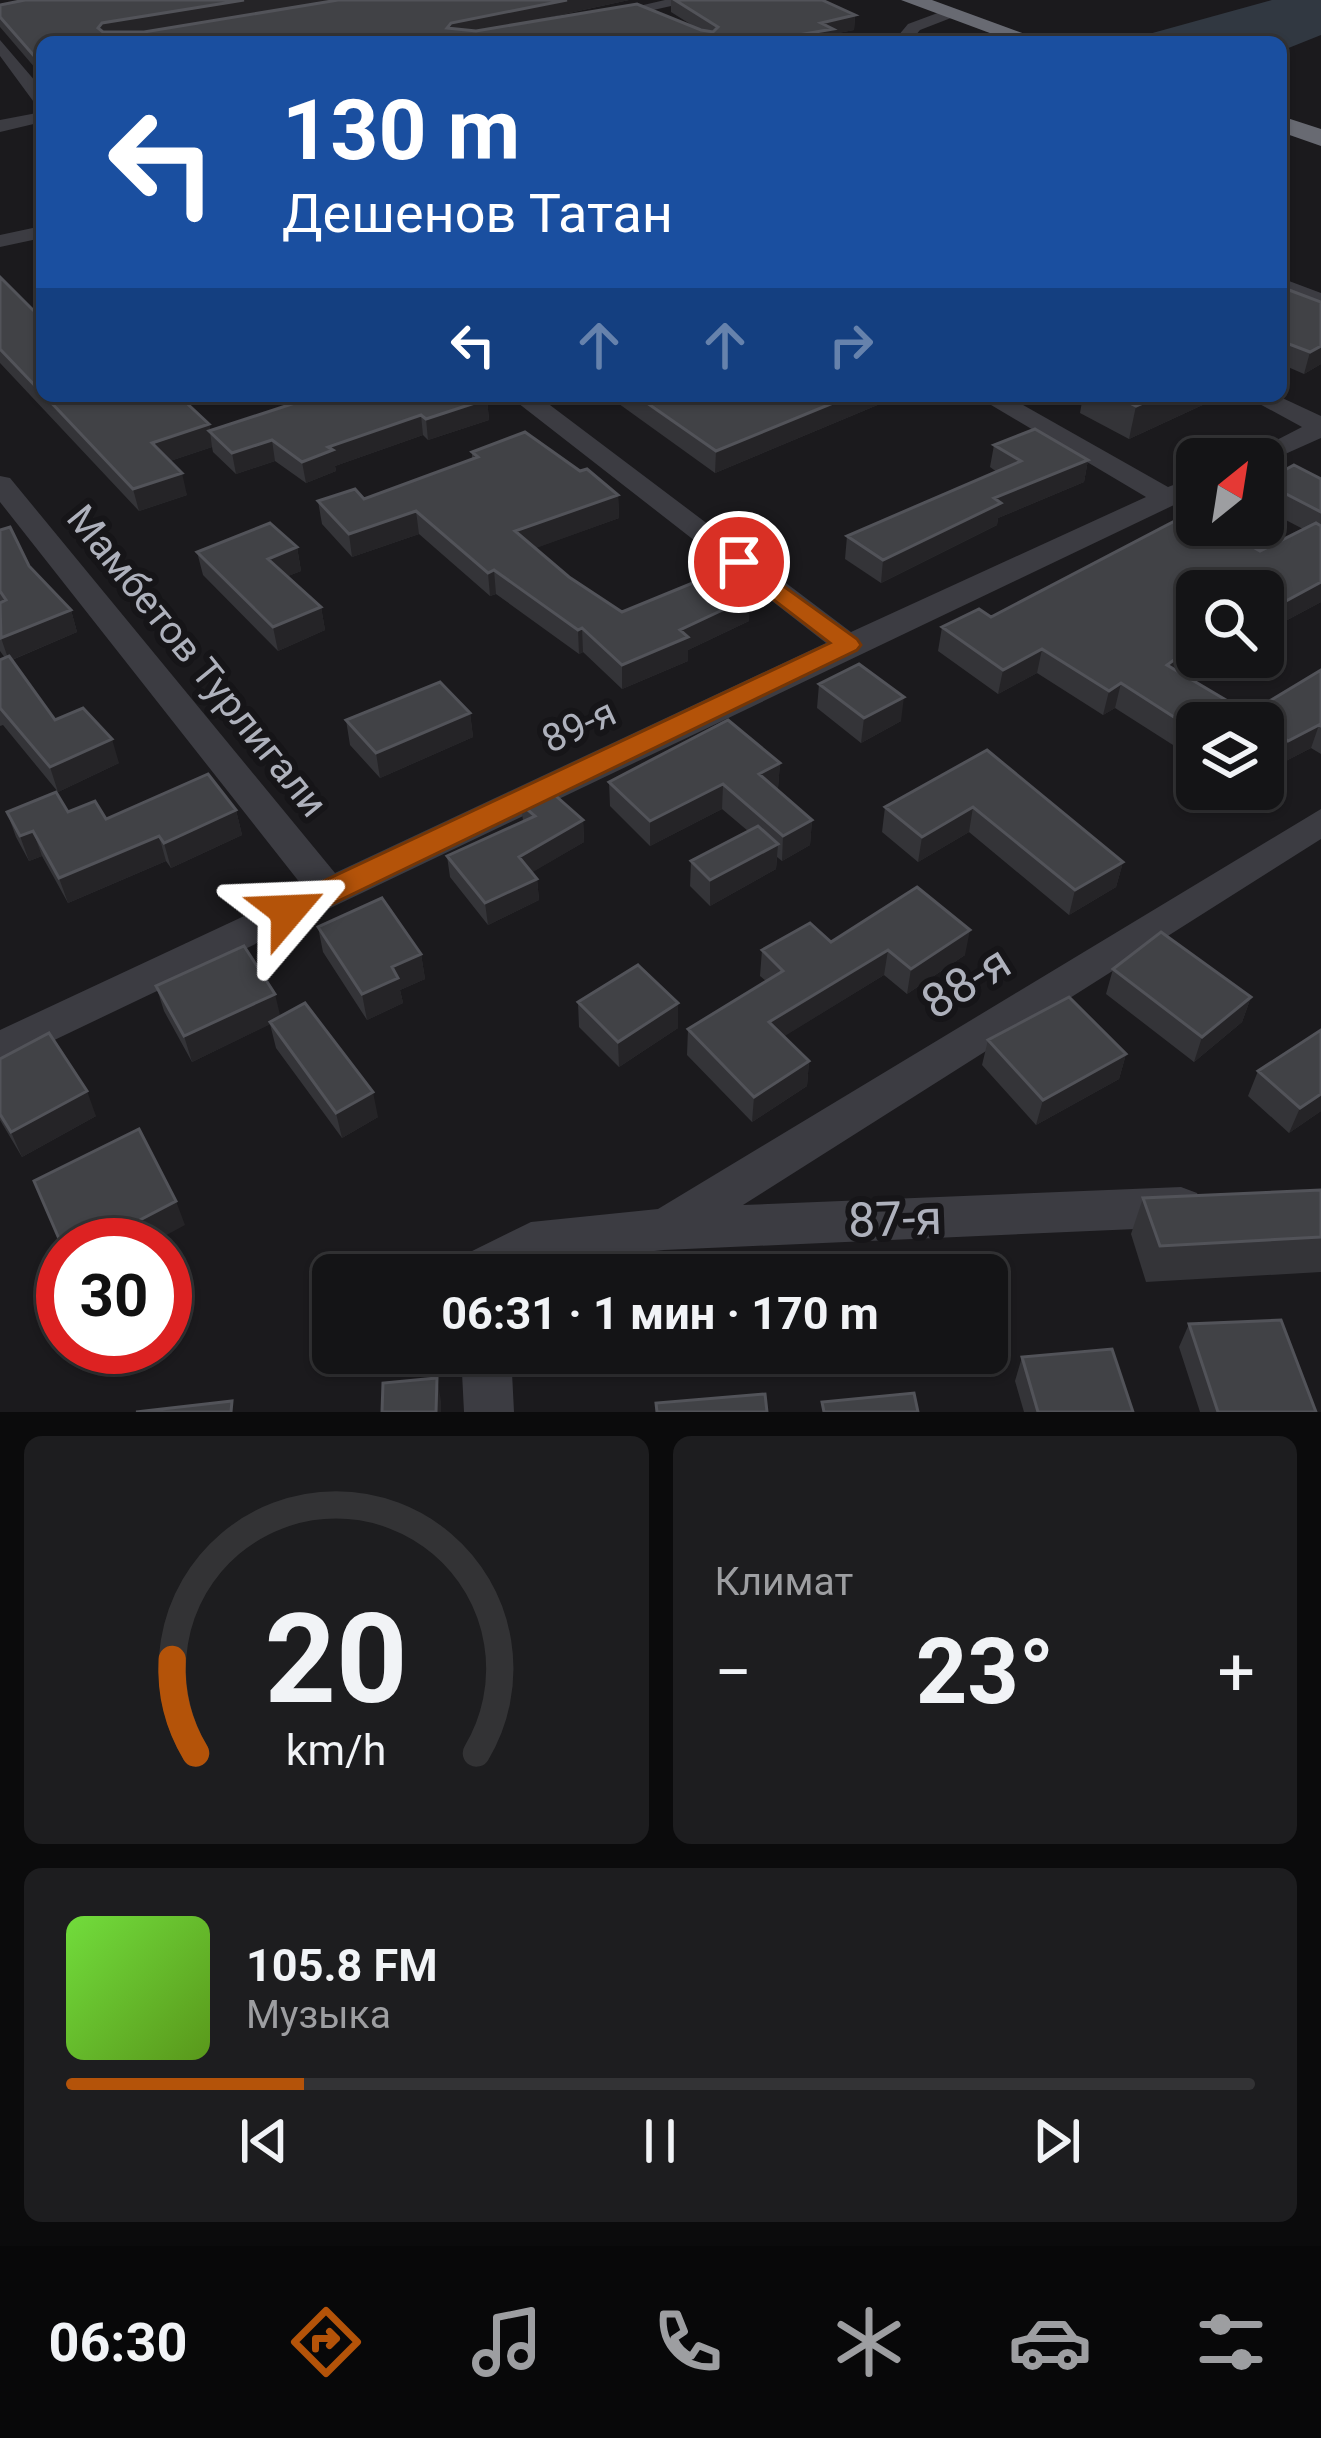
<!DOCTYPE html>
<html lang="ru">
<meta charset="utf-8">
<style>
body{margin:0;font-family:Roboto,sans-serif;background:#1d1d1f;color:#f1f3f6;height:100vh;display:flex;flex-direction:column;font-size:45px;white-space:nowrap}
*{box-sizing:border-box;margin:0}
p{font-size:39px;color:#9d9ea1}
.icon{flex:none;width:66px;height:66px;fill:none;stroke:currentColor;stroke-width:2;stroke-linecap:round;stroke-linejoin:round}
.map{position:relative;height:1412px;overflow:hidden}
.panel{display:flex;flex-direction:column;gap:24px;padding:24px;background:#0b0b0c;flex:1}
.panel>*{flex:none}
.guide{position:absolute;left:36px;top:36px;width:1251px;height:366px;border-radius:18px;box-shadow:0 3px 9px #0004,0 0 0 3px #333335;background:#1a4fa0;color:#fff;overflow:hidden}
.needle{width:78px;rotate:30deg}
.controls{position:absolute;left:1176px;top:438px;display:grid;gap:24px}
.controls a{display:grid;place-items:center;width:108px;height:108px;border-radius:18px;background:#141416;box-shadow:0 3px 9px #0004,0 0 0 3px #333335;font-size:60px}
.speed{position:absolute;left:36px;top:1218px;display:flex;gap:24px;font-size:60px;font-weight:700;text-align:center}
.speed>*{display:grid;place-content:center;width:156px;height:156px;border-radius:50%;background:#141416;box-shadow:0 3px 9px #0004,0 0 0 3px #333335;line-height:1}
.speed .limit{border:18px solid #d22;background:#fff;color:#111}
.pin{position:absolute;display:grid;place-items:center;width:102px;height:102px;color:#fff;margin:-51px;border:6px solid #fff;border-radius:50%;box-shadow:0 3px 12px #0007}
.me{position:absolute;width:132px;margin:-66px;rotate:64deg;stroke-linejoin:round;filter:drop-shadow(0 0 9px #0008)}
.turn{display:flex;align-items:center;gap:42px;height:252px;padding:0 48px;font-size:54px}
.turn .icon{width:156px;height:156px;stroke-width:2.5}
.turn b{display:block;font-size:84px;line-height:102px}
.lanes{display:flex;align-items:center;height:114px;padding:0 48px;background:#0003;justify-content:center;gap:60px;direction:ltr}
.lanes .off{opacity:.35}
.big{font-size:90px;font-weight:700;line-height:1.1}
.panel .tile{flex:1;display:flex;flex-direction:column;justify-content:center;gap:18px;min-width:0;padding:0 42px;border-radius:18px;background:#1d1d1f}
.panel .dial{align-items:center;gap:0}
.dial svg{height:312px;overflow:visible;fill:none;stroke:#333335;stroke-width:7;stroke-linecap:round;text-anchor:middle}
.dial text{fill:#f1f3f6;stroke:none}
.song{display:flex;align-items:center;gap:36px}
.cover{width:144px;height:144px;border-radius:18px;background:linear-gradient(135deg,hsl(100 70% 55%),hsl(90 70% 35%))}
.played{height:12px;border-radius:6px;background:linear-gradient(90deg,#b45309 20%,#333335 20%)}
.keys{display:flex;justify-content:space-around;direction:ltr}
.heat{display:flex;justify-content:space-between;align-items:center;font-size:66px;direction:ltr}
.panel .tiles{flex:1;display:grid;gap:24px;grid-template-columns:1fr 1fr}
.tile:last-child{grid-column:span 2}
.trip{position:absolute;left:312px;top:1254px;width:696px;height:120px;border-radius:18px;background:#141416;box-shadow:0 3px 9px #0004,0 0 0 3px #333335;font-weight:700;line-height:120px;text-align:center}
.menu{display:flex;height:192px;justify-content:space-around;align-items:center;background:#080809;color:#9d9ea1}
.menu .icon{width:84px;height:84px}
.menu .current{color:#b45309}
.menu b{font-size:54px;color:#f1f3f6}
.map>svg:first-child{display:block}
.water{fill:#313841}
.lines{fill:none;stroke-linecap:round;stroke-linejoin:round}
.minor{fill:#3c3c42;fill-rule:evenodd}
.highway{fill:#686a72;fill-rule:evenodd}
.wall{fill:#343438}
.shaded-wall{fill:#252427}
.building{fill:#414246;stroke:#525359;stroke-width:3}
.route{fill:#b45309;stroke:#753606;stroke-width:3}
.labels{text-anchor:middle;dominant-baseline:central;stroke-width:12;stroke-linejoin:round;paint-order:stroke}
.street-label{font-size:39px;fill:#aeb1bc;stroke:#161518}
.near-street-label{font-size:48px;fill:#aeb1bc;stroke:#161518}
</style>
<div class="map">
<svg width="1321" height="1412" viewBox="0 0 1321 1412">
<rect width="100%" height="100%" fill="#1b1a1d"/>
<path class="water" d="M1272,0H1321V35L1281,51V42H1135L1138,37Z"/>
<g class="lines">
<path class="minor" d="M665,0H698L604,21L596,16Z
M951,8L959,13L956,16L920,30L910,42H893L908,24Z
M0,40L42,89V106L36,105L0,56Z
M42,112V122L0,132V120Z
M42,226V238L0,247V235Z
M1281,278L1321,293V308L1281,293Z
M509,396H538L851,632L1146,497L976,396H1007L1168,487L1197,476V494L0,1066V1030L304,888L0,502V476L10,478L335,873L826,643Z
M1245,396H1278L1321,416V438L1263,464V459H1240L1302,427Z
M1321,809V839L743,1205L1181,1187L1197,1193L1204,1207L1197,1221L1181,1227L664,1250L538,1263L516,1275H457L464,1255L531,1222L658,1209Z
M461,1353H511L514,1412H464Z"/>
<path class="highway" d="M901,0H932L1047,42H1014Z
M1281,116L1321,129V146L1281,132Z"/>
</g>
<path class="wall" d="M25,0H332L140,32L338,0H629L528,22L698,29L671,12V0H822L855,15L854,30L833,34L832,42H42V76L0,27V5Z
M0,277L42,319V396H179L209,424L210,430L287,405L277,396H484L487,399L489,420L428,440L423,435L335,466L336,471L306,483L275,461L236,474L213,452L212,447L170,461L187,495L139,511L0,363Z
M1281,287L1321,364L1304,374L1281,364Z
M608,396H899L715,473Z
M1083,396H1210L1209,402L1129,439L1080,413Z
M994,445L1088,460L1084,482L998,518L997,525L881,583L845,559L847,536L997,472L990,467Z
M472,452L580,471L618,495L619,518L535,548L569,577L622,612L749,621L688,650V661L622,689L583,652L579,654L496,594L490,596L419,534L352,557L322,524L318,501L364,499L472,459Z
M1321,479V602L1276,626L1263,618V591L1182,674L1231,703L1184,752L1115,708L1103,715L1037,673L998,694L938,651L942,627L991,617L1260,551L1303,529L1263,508V480Z
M0,530L29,566L71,610L77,632L12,660L55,720L119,763L58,792L3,725L0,726V660L5,658L0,651Z
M297,547L301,571L288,576L321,607L325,630L278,651L203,575L197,552Z
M1321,670V754L1311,748L1280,764L1263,753V723H1245L1248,714Z
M819,684L901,721L861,743L817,708Z
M470,713L473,737L380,778L350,745L346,720Z
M987,750L1123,862L1116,887L1069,915L969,832L918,862L882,832L885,807Z
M780,763L778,788L776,789L812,820L810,845L782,861L777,857L776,869L710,906L690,886L691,861L748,831L722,809L650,846L610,806L609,782Z
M521,804L583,820L584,842L532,872L537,879L539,900L488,925L450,877L447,856L523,821Z
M236,810L242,835L171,868L166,861L68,903L42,856L29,861L16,837L7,812H68L106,819Z
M318,927L421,954L425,979L400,990L403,1003L367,1020L323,952Z
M831,942L965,955L907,994L884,975L784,1036L809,1061L807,1086L752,1122L687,1055L688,1029L766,981L760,976L762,950Z
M1113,969L1251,997L1242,1022L1194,1062L1106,994Z
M156,986L281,1017L378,1117L342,1138L276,1048L270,1024L192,1062L164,1011Z
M578,1002L678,1028L619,1067L579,1027Z
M988,1040L1126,1054L1119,1079L1036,1125L982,1065Z
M0,1059L96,1116L22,1157L0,1120Z
M1258,1071L1321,1111L1289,1133L1248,1096Z
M1321,1190V1272L1146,1282L1131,1234L1143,1198Z
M1189,1324L1316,1412H1200L1179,1347Z
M1022,1357L1133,1412H1024L1015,1381Z"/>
<path class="shaded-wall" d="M244,0H332L105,38L98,28L102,23Z
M567,0H629L452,38L447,28L451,23Z
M855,15L854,30L833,34L832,42H758L821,23Z
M745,35V42H710Z
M1321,346V364L1304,374L1310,352Z
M850,396H899L715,473L716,451Z
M1159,396H1210L1209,402L1129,439L1136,406Z
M487,399L489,420L428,440L426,419Z
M421,415L423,435L335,466L336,471L306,483L302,462L328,447Z
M209,424L212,447L158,465L152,443Z
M272,440L275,461L236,474L232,453Z
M1088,460L1084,482L998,518L997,525L881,583L883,560L994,498Z
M182,473L187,495L139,511L133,489Z
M618,495L619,518L517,555L515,531Z
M416,511L419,534L352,557L349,534Z
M297,547L301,571L273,582L268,559Z
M494,570L496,594L490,596L488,573Z
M1321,582V602L1276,626L1284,602Z
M750,597L749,621L688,650V661L622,689V665L680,630Z
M321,607L325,630L278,651L273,627Z
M71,610L77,632L9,661L1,638Z
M582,628L583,652L579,654L578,630Z
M1197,643V657H1205L1161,689L1167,665Z
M1042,649L1037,673L998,694L1003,670Z
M1121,683L1115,708L1103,715L1109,691Z
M904,697L901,721L861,743L864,718Z
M1231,703L1224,723H1198Z
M470,713L473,737L380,778L376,753Z
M1197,724V744L1184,752L1191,728Z
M1319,725L1311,748L1280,764L1288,741Z
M112,739L119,763L58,792L50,767Z
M780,763L778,788L757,799L759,774Z
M723,784L722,809L650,846V821Z
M973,807L969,832L918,862L922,837Z
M236,810L242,835L171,868L164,843Z
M583,820L584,842L521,879L519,857Z
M812,820L810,845L782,861L783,836Z
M33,831L42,856L29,861L20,836Z
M159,836L166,861L68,903L59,878Z
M778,844L776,869L710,906V880Z
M1123,862L1116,887L1069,915L1075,890Z
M537,879L539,900L488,925L485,903Z
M970,930L965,955L907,994L911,969Z
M888,950L884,975L767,1047L769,1022Z
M421,954L425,979L400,990L403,1003L367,1020L362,994L392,967Z
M275,994L281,1019L192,1062L184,1036Z
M1251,997L1242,1022L1194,1062L1202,1037Z
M678,1003V1028L619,1067L618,1042Z
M1126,1054L1119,1079L1036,1125L1043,1100Z
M809,1061L807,1086L752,1122L754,1097Z
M87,1091L96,1116L22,1157L11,1132Z
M373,1092L378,1117L342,1138L336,1113Z
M1321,1094V1111L1289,1133L1300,1108Z
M176,1201L185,1225L148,1245H92Z
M437,1378L441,1401V1412H436Z"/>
<path class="building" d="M25,0H244L102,23L98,28L103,32H144L338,0H567L451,23L447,28L476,31L637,4L701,30L713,32L718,27L675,0H822L855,15L821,23L833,29L758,42L745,35L710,42H42V65L0,17V5Z
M0,277L42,319V393L0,349Z
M1281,287L1321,302V346L1310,352L1281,341Z
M45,396H179L209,424L152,443L182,473L133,489Z
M296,396H484L487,399L426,419L421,415L328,447L333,450L302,462L272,440L232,453L209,431L301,401Z
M637,396H850L716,451Z
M1116,396H1159L1136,406Z
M1035,429L1088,460L994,498L1001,503L883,560L847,536L1021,461L994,445Z
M525,432L580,471L587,469L618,495L515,531L569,577L622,612L717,573L750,597L680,630L688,637L622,665L582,628L578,630L494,570L488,573L416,511L349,534L318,501L355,489L364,499L478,457L472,452Z
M1294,465L1321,479V512L1263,482Z
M1192,512L1197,515V525H1215L1260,551L1316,523L1321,526V582L1284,602L1267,593L1263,596V591H1197V643L1167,665L1231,703L1191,728L1121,683L1109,691L1042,649L1003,670L942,627L979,609L991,617Z
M270,523L297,547L268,559L321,607L273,627L197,552Z
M10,527L29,566L71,610L1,638L0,603L6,600L0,591V530Z
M9,656L55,720L83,708L112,739L50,767L0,708V660Z
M859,664L904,697L864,718L819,684Z
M1321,670V726L1319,725L1288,741L1248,714Z
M440,682L470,713L376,753L346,720Z
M728,720L780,763L759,774L812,820L783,836L723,784L650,821L609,782Z
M987,750L1123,862L1075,890L973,807L922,837L885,807Z
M208,774L236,810L164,843L159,836L59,878L33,831L20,836L7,812L56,792L68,812L95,801L106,819Z
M548,789L583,820L519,857L537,879L485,903L447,856L535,816L521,804Z
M758,826L778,844L710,880L691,861Z
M917,887L970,930L911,969L888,950L769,1022L809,1061L754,1097L688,1029L783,971L762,950L810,923L831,942Z
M382,898L421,954L392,967L398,978L362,994L318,927Z
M1161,932L1251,997L1202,1037L1113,969Z
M244,946L275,994L184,1036L156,986Z
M638,965L678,1003L618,1042L578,1002Z
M1069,997L1126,1054L1043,1100L988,1040Z
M305,1003L373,1092L336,1113L270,1022Z
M1321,1030V1094L1300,1108L1258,1071Z
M49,1033L87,1091L11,1132L0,1114V1059Z
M139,1129L176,1201L92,1245H63V1248L34,1181Z
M1321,1190V1237L1160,1246L1143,1198Z
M1281,1320L1316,1412H1218L1189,1324Z
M1112,1349L1133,1412H1038L1022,1357Z
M437,1378L436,1412H382L383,1383Z
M914,1393L918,1412H824L822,1402Z
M765,1394L767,1412H657L656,1403Z
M232,1401L231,1412H136Z"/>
<path class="route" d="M739,554L857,639L861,645L857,650L299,920H277L272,911L277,903L830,643L731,567L727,562Z"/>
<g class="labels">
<g class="street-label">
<text transform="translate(197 661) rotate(51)">Мамбетов Турлигали</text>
<text transform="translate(579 726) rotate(-25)">89-я</text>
</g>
<g class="near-street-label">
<text transform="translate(966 982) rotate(-32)">88-я</text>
<text transform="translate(895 1219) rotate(-2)">87-я</text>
</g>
</g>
</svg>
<div class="controls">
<a><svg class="needle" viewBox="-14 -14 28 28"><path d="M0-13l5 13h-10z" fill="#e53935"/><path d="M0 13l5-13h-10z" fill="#9d9ea1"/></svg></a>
<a><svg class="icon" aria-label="search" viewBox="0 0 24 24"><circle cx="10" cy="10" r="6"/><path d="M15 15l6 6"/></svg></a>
<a><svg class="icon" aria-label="layers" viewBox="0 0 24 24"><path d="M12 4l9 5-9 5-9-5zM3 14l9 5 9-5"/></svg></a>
</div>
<div class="speed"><div class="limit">30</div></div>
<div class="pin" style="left:739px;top:562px;background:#d93025"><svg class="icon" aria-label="arrive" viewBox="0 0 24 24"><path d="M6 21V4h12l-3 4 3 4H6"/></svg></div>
<svg class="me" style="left:288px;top:911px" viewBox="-20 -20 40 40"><path d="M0-17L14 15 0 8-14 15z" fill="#b45309" stroke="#fff" stroke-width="4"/></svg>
<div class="trip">06:31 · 1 мин · 170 m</div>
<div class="guide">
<div class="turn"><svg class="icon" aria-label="left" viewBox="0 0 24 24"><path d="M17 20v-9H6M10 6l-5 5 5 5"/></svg><div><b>130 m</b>Дешенов Татан</div></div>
<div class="lanes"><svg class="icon" aria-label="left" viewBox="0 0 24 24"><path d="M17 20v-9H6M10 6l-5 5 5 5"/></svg><svg class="icon off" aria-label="ahead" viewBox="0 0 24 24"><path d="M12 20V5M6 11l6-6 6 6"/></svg><svg class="icon off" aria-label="ahead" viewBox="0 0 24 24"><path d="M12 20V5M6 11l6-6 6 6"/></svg><svg class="icon off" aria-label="right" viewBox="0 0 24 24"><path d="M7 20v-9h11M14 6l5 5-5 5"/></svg></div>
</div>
</div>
<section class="panel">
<div class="tiles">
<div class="tile dial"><svg viewBox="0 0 100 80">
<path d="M14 69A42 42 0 1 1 86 69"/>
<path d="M14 69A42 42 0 0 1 8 45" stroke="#b45309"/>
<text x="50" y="56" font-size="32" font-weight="700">20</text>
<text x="50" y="72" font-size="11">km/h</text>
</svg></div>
<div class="tile"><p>Климат</p>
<div class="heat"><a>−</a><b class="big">23°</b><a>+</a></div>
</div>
<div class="tile">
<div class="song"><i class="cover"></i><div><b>105.8 FM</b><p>Музыка</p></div></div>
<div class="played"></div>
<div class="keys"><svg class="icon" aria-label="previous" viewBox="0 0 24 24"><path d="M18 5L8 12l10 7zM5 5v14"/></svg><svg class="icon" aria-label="pause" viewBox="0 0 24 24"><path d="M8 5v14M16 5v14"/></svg><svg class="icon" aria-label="next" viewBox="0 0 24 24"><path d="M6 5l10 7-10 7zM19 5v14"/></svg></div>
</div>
</div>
</section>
<nav class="menu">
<b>06:30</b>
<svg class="icon current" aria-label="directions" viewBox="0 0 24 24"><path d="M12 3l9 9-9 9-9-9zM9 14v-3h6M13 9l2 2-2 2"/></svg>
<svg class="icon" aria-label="music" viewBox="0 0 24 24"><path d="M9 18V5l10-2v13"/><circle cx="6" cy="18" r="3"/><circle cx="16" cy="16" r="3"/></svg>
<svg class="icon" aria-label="phone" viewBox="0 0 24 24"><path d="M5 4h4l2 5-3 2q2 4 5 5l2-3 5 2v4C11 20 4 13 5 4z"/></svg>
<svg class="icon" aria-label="climate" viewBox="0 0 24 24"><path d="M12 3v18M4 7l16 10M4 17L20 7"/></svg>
<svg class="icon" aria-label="car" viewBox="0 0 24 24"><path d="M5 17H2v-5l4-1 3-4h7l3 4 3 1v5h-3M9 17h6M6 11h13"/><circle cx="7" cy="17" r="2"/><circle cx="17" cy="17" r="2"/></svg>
<svg class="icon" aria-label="filters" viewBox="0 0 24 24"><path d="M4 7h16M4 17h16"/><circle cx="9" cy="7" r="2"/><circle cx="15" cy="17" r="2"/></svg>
</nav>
